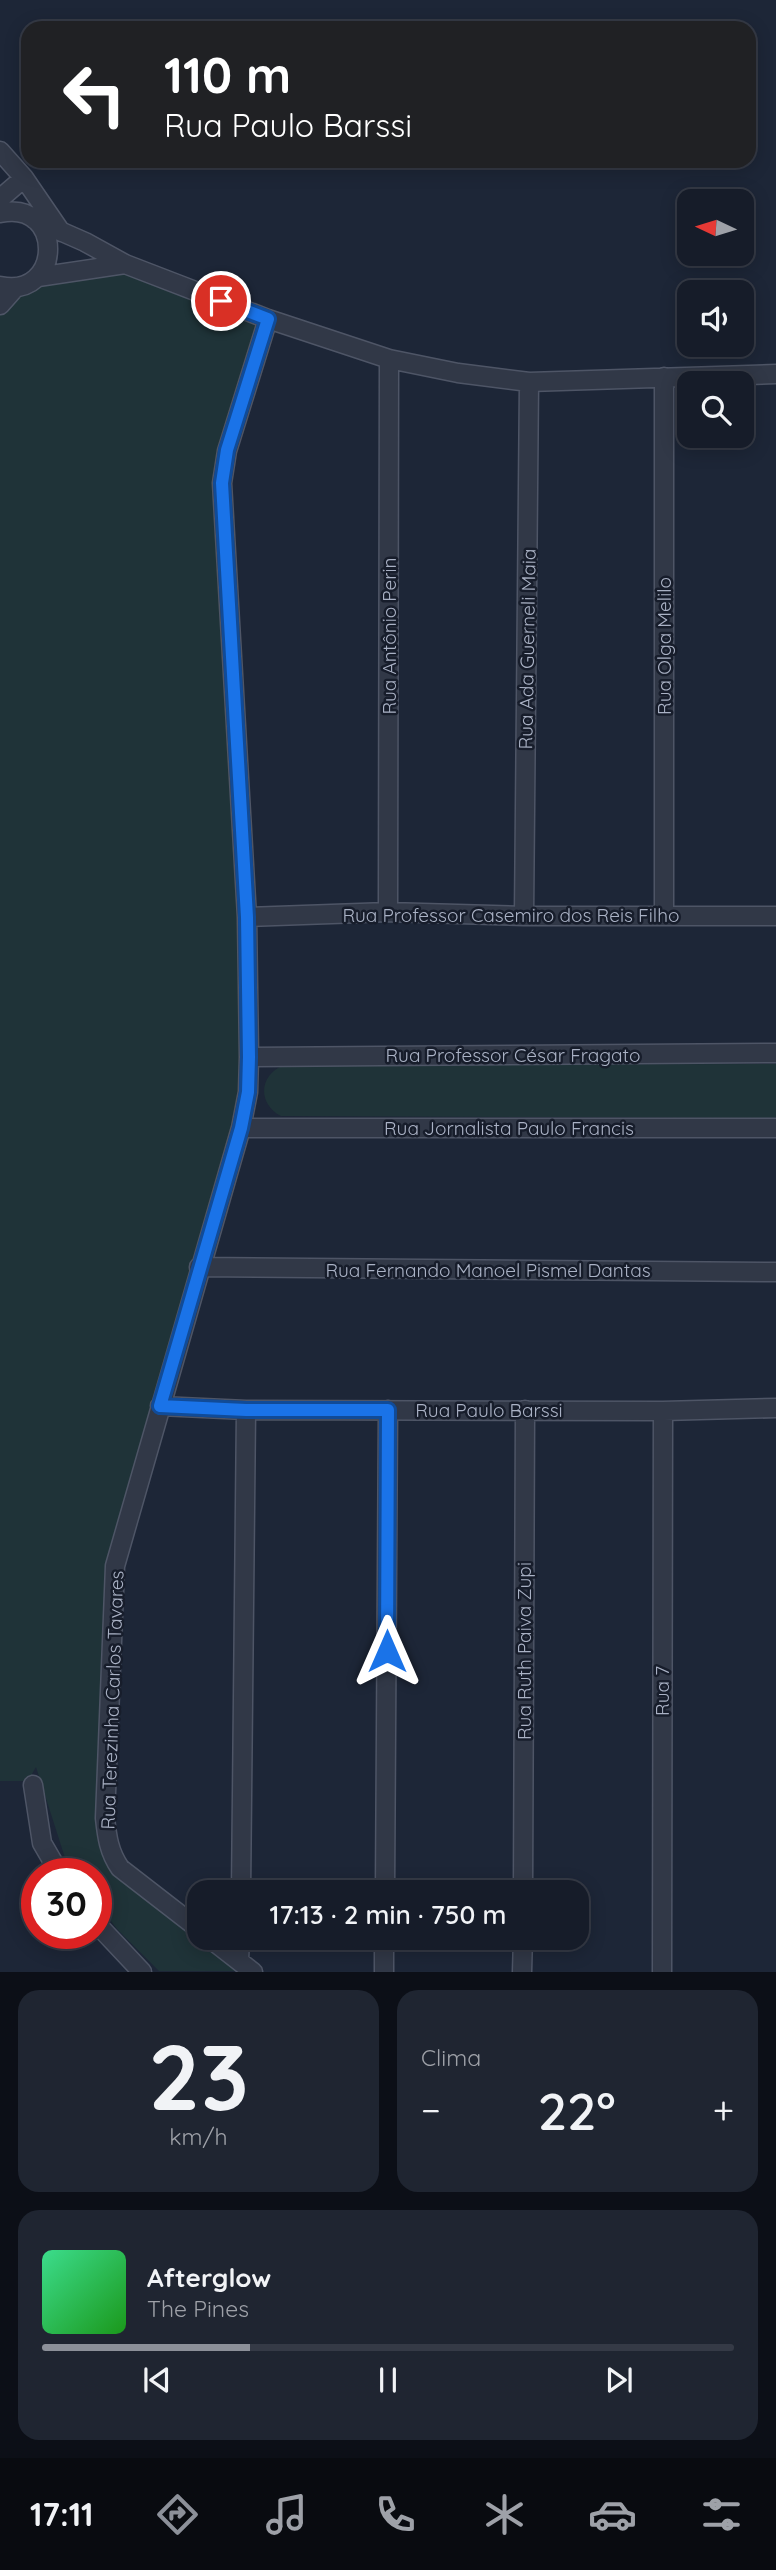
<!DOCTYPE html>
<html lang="pt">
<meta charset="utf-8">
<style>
body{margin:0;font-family:Quicksand,sans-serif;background:#1f2531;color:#f1f3f6;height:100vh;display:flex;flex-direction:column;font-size:26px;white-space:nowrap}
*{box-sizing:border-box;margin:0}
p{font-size:23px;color:#9ea1a8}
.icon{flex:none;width:38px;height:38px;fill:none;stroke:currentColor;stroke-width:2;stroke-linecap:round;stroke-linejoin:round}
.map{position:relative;height:1972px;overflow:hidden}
.sheet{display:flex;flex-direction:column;gap:18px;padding:18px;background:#0c0f17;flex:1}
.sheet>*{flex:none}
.guide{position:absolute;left:21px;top:21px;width:735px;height:147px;border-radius:21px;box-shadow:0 4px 18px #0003,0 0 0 2px #353a46;background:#202124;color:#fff;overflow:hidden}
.needle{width:46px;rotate:274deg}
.tools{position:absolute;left:677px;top:189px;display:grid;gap:14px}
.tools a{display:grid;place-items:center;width:77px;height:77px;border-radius:14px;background:#161c29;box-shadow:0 4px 18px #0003,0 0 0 2px #353a46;font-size:35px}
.speed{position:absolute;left:21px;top:1858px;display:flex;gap:14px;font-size:35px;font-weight:700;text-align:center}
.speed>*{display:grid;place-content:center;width:91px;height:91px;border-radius:50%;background:#161c29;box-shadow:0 4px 18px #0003,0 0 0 2px #353a46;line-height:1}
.speed .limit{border:10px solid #d22;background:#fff;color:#111}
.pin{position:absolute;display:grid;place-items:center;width:60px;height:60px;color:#fff;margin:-30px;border:4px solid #fff;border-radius:50%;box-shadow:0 2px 7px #0007}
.me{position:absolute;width:77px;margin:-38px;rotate:0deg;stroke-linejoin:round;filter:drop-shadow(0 0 5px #0008)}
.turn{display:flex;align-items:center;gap:24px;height:147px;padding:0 28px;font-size:32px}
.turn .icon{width:91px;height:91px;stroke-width:2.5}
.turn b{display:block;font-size:49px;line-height:60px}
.big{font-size:52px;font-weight:600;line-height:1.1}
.sheet .widget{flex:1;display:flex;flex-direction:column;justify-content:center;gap:10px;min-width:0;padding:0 24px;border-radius:21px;background:#1f2531}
.sheet .dial{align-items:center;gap:0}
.dial b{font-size:91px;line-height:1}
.song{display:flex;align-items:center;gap:21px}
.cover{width:84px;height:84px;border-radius:10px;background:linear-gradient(135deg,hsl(150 70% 55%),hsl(120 70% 35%))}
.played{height:7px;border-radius:4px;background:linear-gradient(90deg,#8c9099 30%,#353a46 30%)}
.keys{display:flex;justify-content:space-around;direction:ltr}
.heat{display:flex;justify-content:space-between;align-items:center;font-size:38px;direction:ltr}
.sheet .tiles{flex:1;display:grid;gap:18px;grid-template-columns:1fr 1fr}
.widget:last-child{grid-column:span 2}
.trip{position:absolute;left:187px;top:1880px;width:402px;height:70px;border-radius:21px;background:#161c29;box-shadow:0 4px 18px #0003,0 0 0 2px #353a46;font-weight:600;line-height:70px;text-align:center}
.dock{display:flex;height:112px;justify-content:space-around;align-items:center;background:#090b10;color:#9ea1a8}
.dock .icon{width:49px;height:49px}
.dock .active{color:#8c9099}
.dock b{font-size:32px;color:#f1f3f6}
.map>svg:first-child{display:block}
.green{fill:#1f3338}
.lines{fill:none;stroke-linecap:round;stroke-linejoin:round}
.minor-casing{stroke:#4e5566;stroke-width:21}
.minor{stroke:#313847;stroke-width:18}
.route-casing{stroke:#114b97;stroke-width:18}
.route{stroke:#1a73e8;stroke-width:12}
.labels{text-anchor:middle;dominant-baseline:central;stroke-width:5;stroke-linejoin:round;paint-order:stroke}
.street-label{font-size:19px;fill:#aab2c5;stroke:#171d2b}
</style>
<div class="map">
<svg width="776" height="1972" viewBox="0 0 776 1972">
<rect width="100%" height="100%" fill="#1d2637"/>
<path class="green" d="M125,264L268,319L227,450L247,873L255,908L248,1092L115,1566L111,1855L253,1971H159L117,1929L96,1901V1874H77L66,1861L36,1767L28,1781H0V305L15,288Z
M776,1064V1117L773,1118L281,1116C257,1103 259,1075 284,1065Z"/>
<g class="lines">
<g class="minor-casing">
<path id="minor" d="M0,151L24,178L61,232
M2,197L24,178
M0,213C65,199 63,300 0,286
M35,220L85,242L125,264L268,319L389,359L458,373L529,382L776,374
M38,277L125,264
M0,305L15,288
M388,912L389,359
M524,916L529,382
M664,916V377
M247,917L388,912L524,916H776
M249,1057L776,1053
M241,1128H776
M199,1267L776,1272
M160,1406L246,1410L663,1411L776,1408
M33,1785L42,1843L60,1874
M241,1892L246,1410
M385,1892L388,1410
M523,1892L525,1410
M96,1923L142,1972
M200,1930L120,1868C109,1852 107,1837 105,1818L115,1566L241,1128L248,1092L249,1057L247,917L222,483L227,451L268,319
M208,1937L253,1972
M239,1961L240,1937
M384,1972V1937
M522,1972L523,1937
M662,1972L663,1411"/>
</g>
<use href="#minor" class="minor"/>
</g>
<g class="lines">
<g class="route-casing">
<path id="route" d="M221,301L268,319L227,450L222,483L247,917L249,1057L248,1092L241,1128L160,1406L246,1410H388L387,1651"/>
</g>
<use href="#route" class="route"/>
</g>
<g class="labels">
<g class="street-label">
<text transform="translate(389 636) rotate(-90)">Rua Antônio Perin</text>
<text transform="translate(664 646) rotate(-90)">Rua Olga Melilo</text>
<text transform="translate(527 649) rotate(-89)">Rua Ada Guerneli Maia</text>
<text x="511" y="915">Rua Professor Casemiro dos Reis Filho</text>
<text x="513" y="1055">Rua Professor César Fragato</text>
<text x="509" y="1128">Rua Jornalista Paulo Francis</text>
<text x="488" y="1270">Rua Fernando Manoel Pismel Dantas</text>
<text x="489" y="1410">Rua Paulo Barssi</text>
<text transform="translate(524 1651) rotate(-90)">Rua Ruth Paiva Zupi</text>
<text transform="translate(662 1691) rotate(-90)">Rua 7</text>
<text transform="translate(112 1700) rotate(-88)">Rua Terezinha Carlos Tavares</text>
</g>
</g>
</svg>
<div class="tools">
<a><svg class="needle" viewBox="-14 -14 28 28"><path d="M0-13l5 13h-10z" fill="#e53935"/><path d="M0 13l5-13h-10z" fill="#9ea1a8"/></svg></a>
<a><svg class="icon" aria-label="sound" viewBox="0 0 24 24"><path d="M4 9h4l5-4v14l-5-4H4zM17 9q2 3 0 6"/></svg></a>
<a><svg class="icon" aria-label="search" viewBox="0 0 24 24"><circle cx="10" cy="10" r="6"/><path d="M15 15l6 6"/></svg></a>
</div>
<div class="speed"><div class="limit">30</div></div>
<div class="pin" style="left:221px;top:301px;background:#d93025"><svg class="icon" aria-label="arrive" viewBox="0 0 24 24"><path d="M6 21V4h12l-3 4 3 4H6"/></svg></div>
<svg class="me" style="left:387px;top:1651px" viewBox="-20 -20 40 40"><path d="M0-17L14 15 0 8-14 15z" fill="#1a73e8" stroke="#fff" stroke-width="4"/></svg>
<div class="trip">17:13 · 2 min · 750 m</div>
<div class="guide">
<div class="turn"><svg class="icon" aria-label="left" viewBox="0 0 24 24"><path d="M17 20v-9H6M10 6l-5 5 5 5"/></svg><div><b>110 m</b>Rua Paulo Barssi</div></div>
</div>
</div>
<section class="sheet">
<div class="tiles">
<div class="widget dial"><b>23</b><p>km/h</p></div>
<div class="widget"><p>Clima</p>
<div class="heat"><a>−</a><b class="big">22°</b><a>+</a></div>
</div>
<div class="widget">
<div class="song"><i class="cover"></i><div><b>Afterglow</b><p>The Pines</p></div></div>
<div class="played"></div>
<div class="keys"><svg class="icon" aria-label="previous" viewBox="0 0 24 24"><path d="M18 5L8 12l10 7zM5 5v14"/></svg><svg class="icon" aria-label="pause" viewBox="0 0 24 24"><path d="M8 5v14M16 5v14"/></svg><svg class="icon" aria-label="next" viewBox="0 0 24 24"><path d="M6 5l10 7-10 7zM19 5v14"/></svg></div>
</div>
</div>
</section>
<nav class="dock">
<b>17:11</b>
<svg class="icon active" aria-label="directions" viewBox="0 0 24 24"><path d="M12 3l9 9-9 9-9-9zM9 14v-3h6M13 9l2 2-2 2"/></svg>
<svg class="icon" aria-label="music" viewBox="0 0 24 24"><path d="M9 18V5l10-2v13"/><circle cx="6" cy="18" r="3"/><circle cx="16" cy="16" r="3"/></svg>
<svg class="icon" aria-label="phone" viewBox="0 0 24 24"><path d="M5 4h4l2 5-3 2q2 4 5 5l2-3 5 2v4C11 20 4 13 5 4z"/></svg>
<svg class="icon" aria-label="climate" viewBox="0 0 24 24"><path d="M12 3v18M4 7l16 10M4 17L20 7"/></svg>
<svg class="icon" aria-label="car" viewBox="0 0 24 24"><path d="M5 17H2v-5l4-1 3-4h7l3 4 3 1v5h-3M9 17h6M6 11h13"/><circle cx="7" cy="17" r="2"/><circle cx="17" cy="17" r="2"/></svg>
<svg class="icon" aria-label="filters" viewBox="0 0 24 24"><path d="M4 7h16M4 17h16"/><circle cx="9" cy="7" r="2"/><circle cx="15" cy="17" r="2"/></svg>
</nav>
